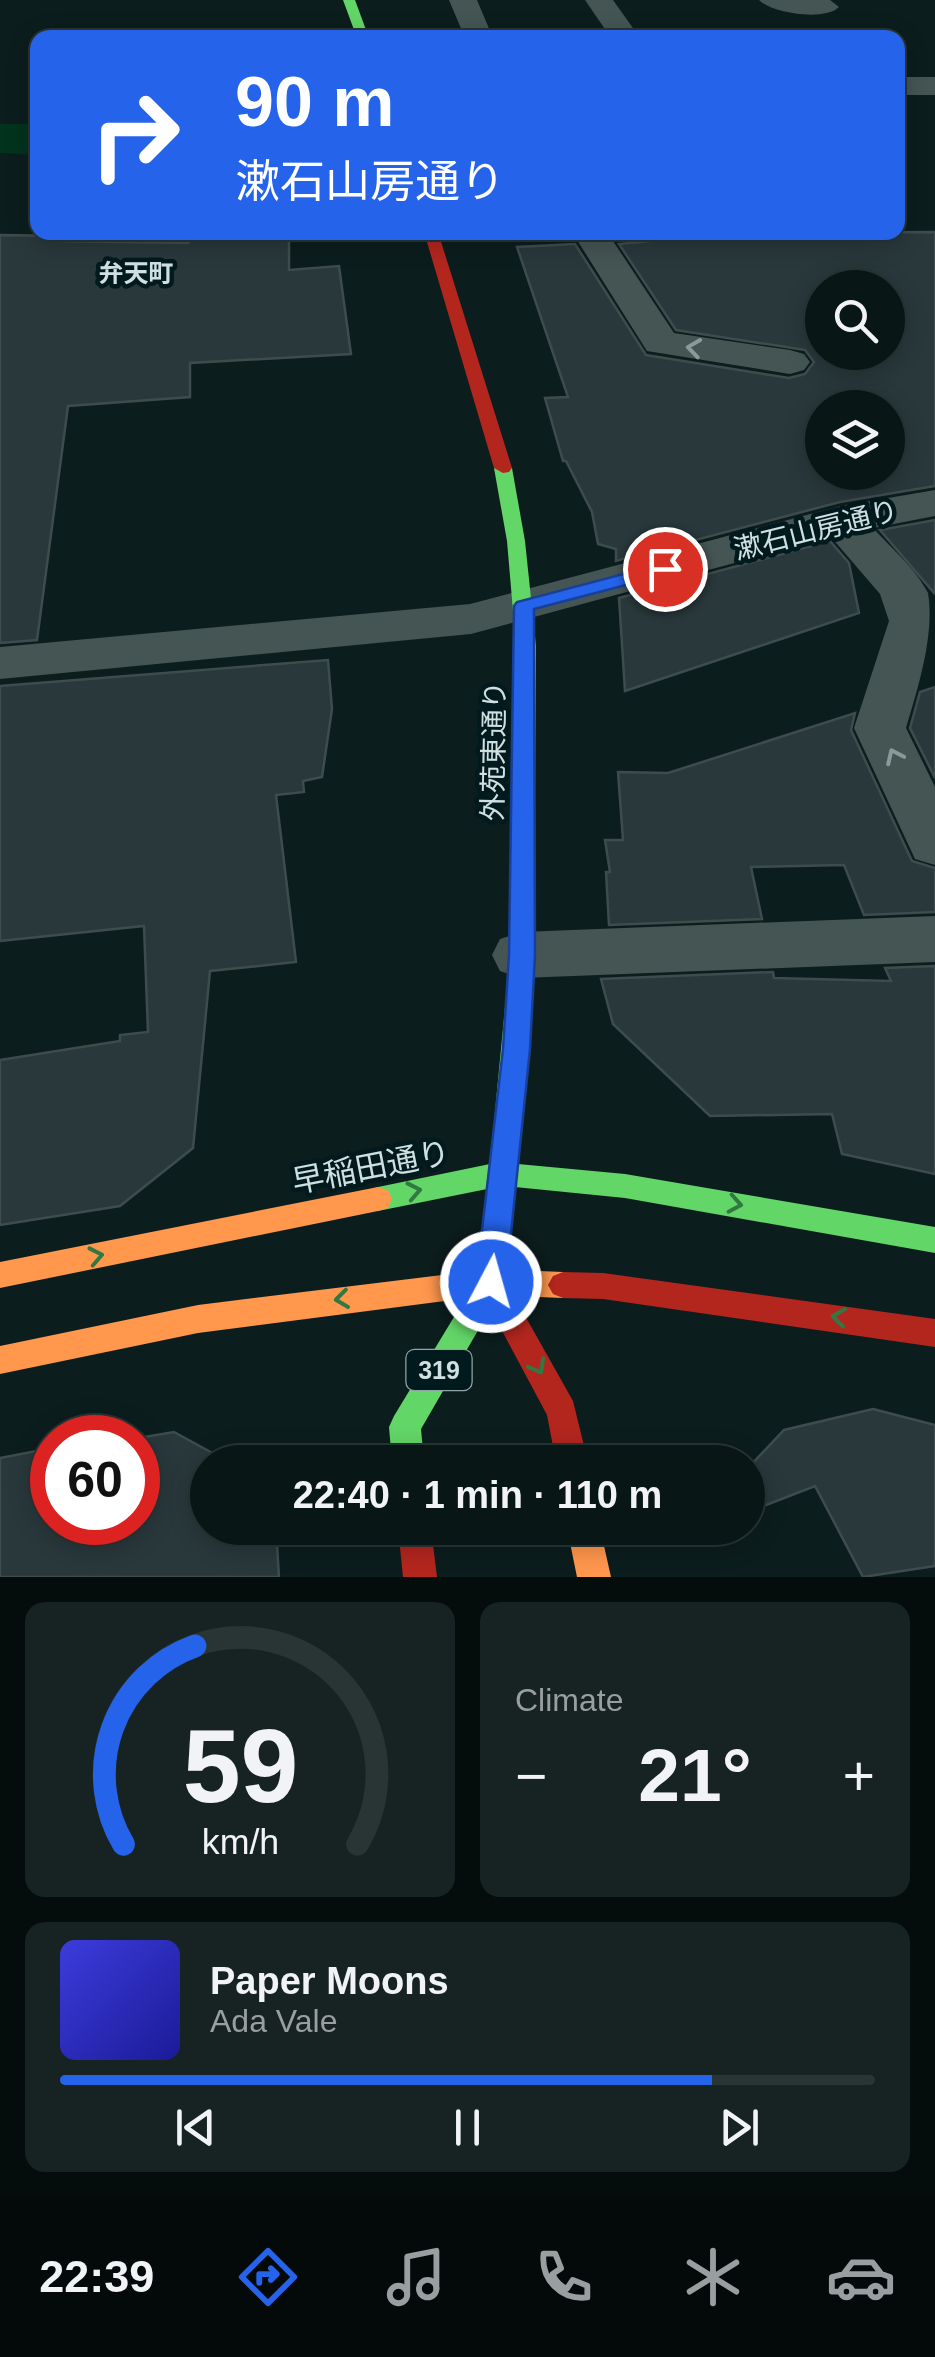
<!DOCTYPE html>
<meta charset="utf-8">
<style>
body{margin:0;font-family:Helvetica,"Noto Sans JP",sans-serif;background:#172323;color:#f1f3f6;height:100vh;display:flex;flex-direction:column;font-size:38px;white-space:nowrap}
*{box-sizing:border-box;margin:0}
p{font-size:32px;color:#999fa1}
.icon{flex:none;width:55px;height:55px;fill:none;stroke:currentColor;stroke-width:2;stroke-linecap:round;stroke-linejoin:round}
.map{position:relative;height:1577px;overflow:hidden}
.sheet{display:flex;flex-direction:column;gap:25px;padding:25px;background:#050c0c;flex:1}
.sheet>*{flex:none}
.banner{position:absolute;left:30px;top:30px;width:875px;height:210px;border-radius:20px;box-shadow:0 5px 25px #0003,0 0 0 2px #293535;background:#2563eb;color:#fff;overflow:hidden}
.buttons{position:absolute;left:805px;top:270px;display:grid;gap:20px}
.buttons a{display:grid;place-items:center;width:100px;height:100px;border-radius:50%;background:#091616;box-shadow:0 5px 25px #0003,0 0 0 2px #293535;font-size:50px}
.speed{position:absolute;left:30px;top:1415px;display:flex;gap:20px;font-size:50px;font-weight:700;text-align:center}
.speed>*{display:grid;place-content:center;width:130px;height:130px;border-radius:50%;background:#091616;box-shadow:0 5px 25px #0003,0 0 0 2px #293535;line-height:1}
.speed .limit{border:15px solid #d22;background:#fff;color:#111}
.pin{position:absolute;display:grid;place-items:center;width:85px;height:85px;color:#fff;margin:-42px;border:5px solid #fff;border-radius:50%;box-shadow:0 2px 10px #0007}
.me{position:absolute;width:110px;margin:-55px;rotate:6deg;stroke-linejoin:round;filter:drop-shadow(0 0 8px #0008)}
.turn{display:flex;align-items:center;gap:35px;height:210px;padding:0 40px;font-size:45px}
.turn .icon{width:130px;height:130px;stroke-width:2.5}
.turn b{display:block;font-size:70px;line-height:85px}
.big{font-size:75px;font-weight:600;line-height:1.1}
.sheet .widget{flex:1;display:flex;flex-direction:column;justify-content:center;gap:15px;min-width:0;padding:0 35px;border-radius:20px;background:#172323}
.sheet .dial{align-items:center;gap:0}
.dial svg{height:260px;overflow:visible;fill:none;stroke:#293535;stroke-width:7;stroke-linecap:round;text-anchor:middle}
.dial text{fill:#f1f3f6;stroke:none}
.song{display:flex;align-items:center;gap:30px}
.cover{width:120px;height:120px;border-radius:15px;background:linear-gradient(135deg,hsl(240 70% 55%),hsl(240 70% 35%))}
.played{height:10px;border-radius:5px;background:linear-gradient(90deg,#2563eb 80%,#293535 80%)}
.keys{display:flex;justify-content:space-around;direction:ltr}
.heat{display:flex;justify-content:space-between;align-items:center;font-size:55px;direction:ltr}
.sheet .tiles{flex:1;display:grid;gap:25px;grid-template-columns:1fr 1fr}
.widget:last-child{grid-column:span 2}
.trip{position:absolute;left:190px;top:1445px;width:575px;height:100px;border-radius:50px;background:#091616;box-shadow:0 5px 25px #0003,0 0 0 2px #293535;font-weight:600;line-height:100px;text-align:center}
.tab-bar{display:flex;height:160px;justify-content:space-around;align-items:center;background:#040909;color:#999fa1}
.tab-bar .icon{width:70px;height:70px}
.tab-bar .on{color:#2563eb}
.tab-bar b{font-size:45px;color:#f1f3f6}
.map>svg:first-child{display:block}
.green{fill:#02331c}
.building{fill:#29383b;stroke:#3f4c4e;stroke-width:2.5;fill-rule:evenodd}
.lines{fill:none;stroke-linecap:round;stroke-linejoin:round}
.street{fill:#455554;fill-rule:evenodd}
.fast{fill:#63d668;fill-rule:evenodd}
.slow{fill:#ff974d;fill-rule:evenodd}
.jam{fill:#b3261e;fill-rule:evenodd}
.oneway{stroke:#8a9a9b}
.oneway2{stroke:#327842}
.route{fill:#2563eb;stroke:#184099;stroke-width:2.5}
.labels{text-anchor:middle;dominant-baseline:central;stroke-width:9;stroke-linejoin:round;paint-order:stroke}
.far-neighbourhood-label{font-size:25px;font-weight:bold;fill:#d0e0e2;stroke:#001a1d}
.shield{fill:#001a1d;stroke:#92a5a7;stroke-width:2.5}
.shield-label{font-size:25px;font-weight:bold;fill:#d0e0e2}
.street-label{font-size:28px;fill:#d0e0e2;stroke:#001a1d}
.near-street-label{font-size:32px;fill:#d0e0e2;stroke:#001a1d}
</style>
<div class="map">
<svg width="935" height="1577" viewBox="0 0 935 1577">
<rect width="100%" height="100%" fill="#0c1d1e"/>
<path class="green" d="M0,124H37V155L0,153Z"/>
<path class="building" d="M733,233L935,232V486L840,502L616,561V549L598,544L592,512L566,461H563L545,398L568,397L517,247L575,244L646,355L789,378L805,374L814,362L805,350L676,330L619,244ZM822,288H888V352H822ZM822,408H888V472H822Z
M289,234V270L339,266L351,354L190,363V397L68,406L37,640L0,643V235L63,236L60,241L188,243L190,237Z
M935,520V594L880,530Z
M830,541L849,563L859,613L625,691L619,598Z
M328,660L332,709L322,777L303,781L304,792L276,795L296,962L210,971L193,1148L120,1206L0,1225V1060L120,1041V1035L148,1032L144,926L0,941V686Z
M935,687V778L910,728L920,692Z
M855,713L851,730L912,861L935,868V912L864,915L844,865L751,867L762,919L609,925L606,872H610L605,840H623L618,772L668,773Z
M935,966V1174L842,1154L832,1114L710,1116L613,1024L601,979L773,972L774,978L891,981L885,968Z
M873,1409L935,1425V1566L863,1577L815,1486L748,1512V1468L784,1430Z
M174,1432L229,1462H208V1528H276L279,1577H0V1458L52,1448V1522H138V1438Z"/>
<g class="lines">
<path class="street" d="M449,0H477L493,38H465Z
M585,0H613L640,38H611Z
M759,0H830L839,7C826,21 772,14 759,0Z
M898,77H935V95H898Z
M572,232H607L674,333L790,350L804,354L810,362L804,370L790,374L647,351Z
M935,490V516L873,528C891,548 916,569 928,593C935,634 918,688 906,728L935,787V865L915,859L854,728L889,621L880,594L831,537L471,634L0,679V647L470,604L841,506Z
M935,916V962L522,978L500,971L492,955L500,939L522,932Z"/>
<path class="fast" d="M343,0H355L369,38H357Z
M503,463L512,468L525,541L536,646L534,955L518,1164L625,1174L935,1227V1253L625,1198L515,1187L506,1282L421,1429L424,1462H392L389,1427L394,1416L477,1279L487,1189L378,1211L368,1208L364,1199L368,1190L378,1187L490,1164L510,955L516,646L507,541L494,468Z"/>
<path class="slow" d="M378,1187L388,1190L392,1199L388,1208L378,1211L0,1288V1262Z
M491,1269L563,1272L573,1276L578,1285L573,1294L563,1298L491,1295L198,1333L0,1374V1346L198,1305Z
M567,1528H600L611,1577H577Z"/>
<path class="jam" d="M424,232H438L512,468L509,472L503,473L494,468Z
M491,1269L501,1273L573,1401L588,1462H556L547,1415L476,1282L481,1273Z
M563,1272L603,1273L935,1319V1347L603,1299L563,1298L553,1294L548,1285L553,1276Z
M398,1528H431L437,1577H403Z"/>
</g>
<defs><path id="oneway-chevron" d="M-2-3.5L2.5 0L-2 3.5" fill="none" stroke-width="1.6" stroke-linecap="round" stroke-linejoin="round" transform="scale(2.5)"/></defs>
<g class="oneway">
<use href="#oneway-chevron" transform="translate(694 348) rotate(-172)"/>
<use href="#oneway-chevron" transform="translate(894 756) rotate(-115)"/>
</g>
<g class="oneway2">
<use href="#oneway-chevron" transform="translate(414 1191) rotate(-11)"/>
<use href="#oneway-chevron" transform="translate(735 1204) rotate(10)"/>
<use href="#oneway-chevron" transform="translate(96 1256) rotate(-11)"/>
<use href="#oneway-chevron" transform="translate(342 1299) rotate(173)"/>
<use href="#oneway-chevron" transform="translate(839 1317) rotate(-173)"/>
<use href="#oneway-chevron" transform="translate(538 1367) rotate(61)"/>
</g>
<path class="route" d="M665,563L672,565V573L534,609L535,955L530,1049L506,1282L502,1291L491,1295L480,1291L476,1282L503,1049L509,955L514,606L517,602Z"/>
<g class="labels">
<g class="far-neighbourhood-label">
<text x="136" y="273">弁天町</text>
</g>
<rect class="shield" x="406.5" y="1350" width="65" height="40" rx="8"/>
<g class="shield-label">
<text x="439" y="1370">319</text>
</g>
<g class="street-label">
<text transform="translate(816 530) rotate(-14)">漱石山房通り</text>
<text transform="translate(494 751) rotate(-89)">外苑東通り</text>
</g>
<g class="near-street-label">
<text transform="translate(371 1167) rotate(-11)">早稲田通り</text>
</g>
</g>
</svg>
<div class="buttons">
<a><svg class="icon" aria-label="search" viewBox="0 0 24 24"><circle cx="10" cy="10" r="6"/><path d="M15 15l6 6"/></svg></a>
<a><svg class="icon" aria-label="layers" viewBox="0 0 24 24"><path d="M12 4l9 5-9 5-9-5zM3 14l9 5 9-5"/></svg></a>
</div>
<div class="speed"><div class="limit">60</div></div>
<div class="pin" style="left:665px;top:569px;background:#d93025"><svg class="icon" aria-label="arrive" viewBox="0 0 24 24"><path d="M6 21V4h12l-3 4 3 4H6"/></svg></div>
<svg class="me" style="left:491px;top:1282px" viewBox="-20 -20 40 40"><circle r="17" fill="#2563eb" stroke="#fff" stroke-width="3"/><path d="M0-11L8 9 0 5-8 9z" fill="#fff"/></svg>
<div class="trip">22:40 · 1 min · 110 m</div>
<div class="banner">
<div class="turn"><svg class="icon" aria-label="right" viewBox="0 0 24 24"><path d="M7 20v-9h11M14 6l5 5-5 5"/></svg><div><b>90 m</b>漱石山房通り</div></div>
</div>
</div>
<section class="sheet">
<div class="tiles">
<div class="widget dial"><svg viewBox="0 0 100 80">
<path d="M14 69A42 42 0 1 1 86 69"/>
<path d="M14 69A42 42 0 0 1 36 8" stroke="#2563eb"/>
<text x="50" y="56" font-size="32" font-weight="700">59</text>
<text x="50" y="72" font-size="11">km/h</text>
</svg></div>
<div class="widget"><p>Climate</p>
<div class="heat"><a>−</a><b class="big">21°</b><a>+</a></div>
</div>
<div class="widget">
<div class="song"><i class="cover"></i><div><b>Paper Moons</b><p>Ada Vale</p></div></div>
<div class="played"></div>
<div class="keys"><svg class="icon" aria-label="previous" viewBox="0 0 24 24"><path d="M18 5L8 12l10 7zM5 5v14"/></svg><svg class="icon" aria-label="pause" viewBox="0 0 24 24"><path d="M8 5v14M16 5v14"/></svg><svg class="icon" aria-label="next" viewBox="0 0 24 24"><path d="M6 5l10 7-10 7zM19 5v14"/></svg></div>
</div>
</div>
</section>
<nav class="tab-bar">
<b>22:39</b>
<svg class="icon on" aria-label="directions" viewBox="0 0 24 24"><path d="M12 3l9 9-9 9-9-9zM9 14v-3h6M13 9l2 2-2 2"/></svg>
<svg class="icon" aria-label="music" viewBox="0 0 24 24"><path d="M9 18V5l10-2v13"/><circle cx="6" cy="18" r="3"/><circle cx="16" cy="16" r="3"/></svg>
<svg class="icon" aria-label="phone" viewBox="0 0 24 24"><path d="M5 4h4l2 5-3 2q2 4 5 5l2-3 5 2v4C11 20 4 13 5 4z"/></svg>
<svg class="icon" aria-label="climate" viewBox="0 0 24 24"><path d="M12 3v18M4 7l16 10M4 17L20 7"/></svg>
<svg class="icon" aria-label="car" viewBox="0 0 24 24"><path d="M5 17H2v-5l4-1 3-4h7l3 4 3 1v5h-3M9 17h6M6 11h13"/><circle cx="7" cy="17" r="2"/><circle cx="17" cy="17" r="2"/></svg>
</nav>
